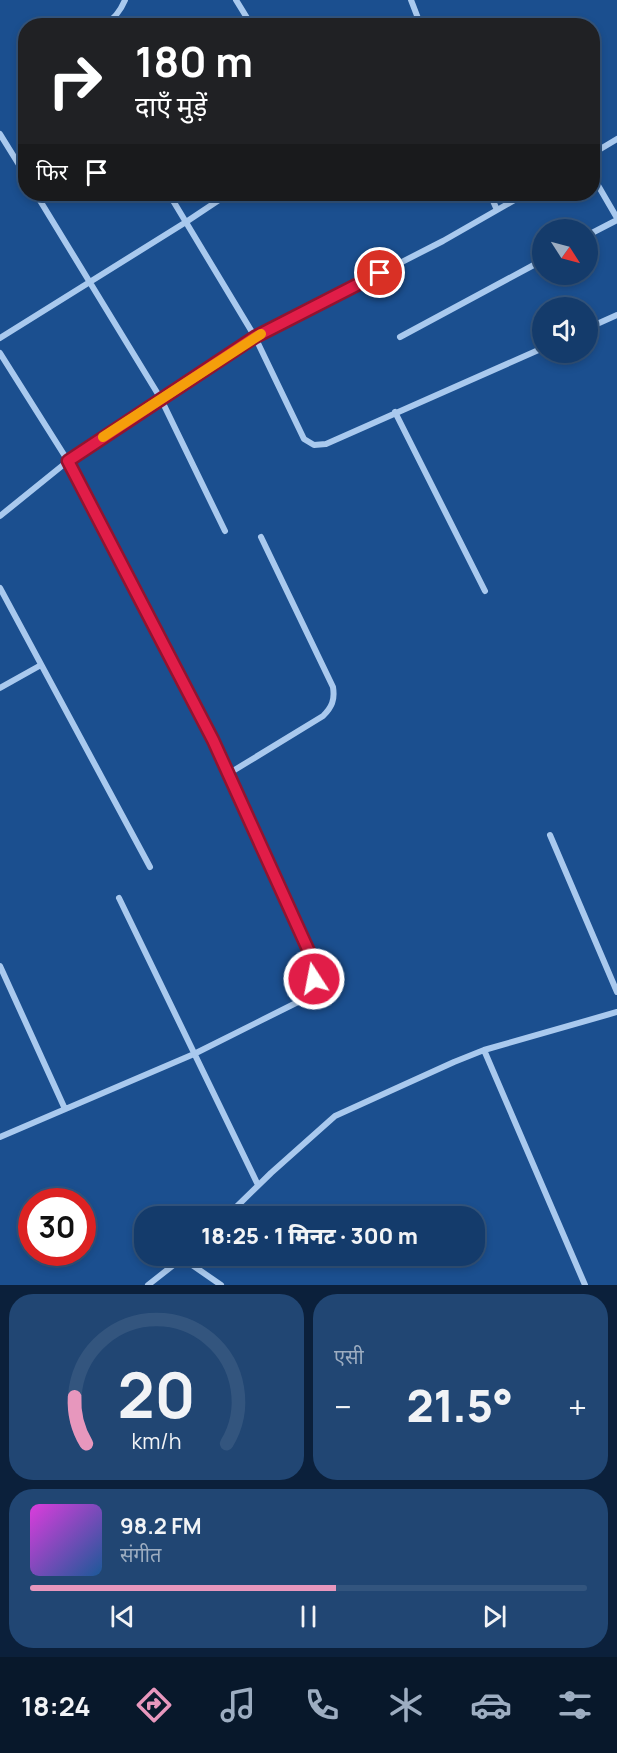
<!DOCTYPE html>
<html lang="hi">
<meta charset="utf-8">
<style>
body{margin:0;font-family:Manrope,"Noto Sans Devanagari",sans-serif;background:#214673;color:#f1f3f6;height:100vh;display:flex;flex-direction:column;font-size:22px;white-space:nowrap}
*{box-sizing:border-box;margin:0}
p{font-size:20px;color:#9dadc1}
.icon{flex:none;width:33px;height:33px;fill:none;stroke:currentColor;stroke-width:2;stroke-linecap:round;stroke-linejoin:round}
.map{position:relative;height:1285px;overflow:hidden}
.side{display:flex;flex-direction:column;gap:9px;padding:9px;background:#0b203b;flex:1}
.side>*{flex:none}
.banner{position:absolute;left:18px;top:18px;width:582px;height:183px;border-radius:24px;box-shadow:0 3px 9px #0003,0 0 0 2px #33557e;background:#202124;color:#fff;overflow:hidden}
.needle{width:39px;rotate:126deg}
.controls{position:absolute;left:532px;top:219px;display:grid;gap:12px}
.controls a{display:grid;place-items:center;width:66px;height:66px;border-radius:50%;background:#143b6b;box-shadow:0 3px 9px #0003,0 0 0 2px #33557e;font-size:30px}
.speed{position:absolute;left:18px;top:1188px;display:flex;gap:12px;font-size:30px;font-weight:700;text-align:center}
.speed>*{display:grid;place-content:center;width:78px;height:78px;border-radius:50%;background:#143b6b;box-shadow:0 3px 9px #0003,0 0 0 2px #33557e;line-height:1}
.speed .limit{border:9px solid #d22;background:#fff;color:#111}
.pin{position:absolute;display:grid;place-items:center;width:51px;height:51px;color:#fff;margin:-26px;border:3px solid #fff;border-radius:50%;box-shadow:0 2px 6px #0007}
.me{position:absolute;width:66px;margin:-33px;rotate:349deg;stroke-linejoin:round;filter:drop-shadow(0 0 4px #0008)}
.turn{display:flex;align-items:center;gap:21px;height:126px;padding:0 18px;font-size:27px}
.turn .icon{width:78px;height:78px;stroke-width:2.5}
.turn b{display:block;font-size:42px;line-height:51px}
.then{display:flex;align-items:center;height:57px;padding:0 18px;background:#0003;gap:12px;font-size:22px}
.big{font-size:45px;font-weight:800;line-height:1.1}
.side .widget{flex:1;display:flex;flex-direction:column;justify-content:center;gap:9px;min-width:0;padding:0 21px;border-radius:24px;background:#214673}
.side .dial{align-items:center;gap:0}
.dial svg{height:156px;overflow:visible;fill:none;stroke:#33557e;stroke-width:7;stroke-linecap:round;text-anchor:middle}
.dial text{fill:#f1f3f6;stroke:none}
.song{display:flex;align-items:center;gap:18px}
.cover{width:72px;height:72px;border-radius:9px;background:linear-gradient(135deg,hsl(300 70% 55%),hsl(210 70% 35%))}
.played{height:6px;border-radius:3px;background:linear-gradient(90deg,#e797bd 55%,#33557e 55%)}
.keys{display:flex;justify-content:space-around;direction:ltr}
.heat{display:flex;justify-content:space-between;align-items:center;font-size:33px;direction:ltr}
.side .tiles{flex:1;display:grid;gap:9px;grid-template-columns:1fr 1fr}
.widget:last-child{grid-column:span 2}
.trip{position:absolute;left:134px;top:1206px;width:351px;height:60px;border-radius:24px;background:#143b6b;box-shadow:0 3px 9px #0003,0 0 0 2px #33557e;font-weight:800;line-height:60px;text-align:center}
.menu{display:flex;height:96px;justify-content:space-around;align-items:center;background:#08182b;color:#9dadc1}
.menu .icon{width:42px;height:42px}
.menu .selected{color:#e797bd}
.menu b{font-size:27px;color:#f1f3f6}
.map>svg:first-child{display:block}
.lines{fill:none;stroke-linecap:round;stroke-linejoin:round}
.street{stroke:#a9c9ee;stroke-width:6}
.route-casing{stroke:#92132f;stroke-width:15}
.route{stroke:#e11d48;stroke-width:10}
.slow{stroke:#f59e0b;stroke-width:10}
</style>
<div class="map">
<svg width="617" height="1285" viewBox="0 0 617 1285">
<rect width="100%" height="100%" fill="#1b4f8f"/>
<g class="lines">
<path class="street" d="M236,0L252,26
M411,0L421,26
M103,26C114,19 120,12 125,0
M0,134L26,176
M592,154L617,139
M592,175L617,218
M36,194L161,399L225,531
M169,194L255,337L304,439L314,445L326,444L543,348
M490,194L497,210
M588,235L617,220
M588,328L617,315
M400,337L543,260
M0,338L186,222L228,194
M0,353L68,461L213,740L316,967L314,979L302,1000L194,1054L0,1137
M395,412L485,591
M0,516L68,461L255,337L443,241L525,194
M0,588L150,867
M0,688L41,665
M228,774L323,716C332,707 335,700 333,687L261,537
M550,835L617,992
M119,898L258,1185
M0,966L65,1109
M484,1050L585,1285
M227,1216L271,1173L335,1116L454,1062L484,1050L617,1012
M182,1258L221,1285
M148,1285L185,1256"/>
</g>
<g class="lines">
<g class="route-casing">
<path id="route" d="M314,979L316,967L213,740L68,461L255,337L380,273"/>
</g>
<use href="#route" class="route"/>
<path class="slow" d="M103,437L261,334"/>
</g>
</svg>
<div class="controls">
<a><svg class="needle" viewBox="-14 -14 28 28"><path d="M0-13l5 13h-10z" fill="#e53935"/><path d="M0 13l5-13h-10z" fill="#9dadc1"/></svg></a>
<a><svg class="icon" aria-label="sound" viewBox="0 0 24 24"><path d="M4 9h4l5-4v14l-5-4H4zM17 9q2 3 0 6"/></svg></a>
</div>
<div class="speed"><div class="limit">30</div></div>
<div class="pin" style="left:380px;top:273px;background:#d93025"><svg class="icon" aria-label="arrive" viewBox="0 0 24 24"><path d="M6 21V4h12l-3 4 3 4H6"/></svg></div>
<svg class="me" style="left:314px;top:979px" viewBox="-20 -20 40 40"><circle r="17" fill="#e11d48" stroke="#fff" stroke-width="3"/><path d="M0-11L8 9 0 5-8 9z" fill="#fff"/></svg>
<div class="trip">18:25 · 1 मिनट · 300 m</div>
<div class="banner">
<div class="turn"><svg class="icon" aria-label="right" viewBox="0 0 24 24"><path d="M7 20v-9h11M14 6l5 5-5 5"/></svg><div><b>180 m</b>दाएँ मुड़ें</div></div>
<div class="then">फिर<svg class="icon" aria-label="arrive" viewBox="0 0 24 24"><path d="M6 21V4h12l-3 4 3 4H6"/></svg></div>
</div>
</div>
<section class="side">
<div class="tiles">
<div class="widget dial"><svg viewBox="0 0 100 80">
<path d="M14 69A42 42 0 1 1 86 69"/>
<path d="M14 69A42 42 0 0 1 8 45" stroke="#e797bd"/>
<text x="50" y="56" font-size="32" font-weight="700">20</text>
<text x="50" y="72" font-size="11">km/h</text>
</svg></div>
<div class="widget"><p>एसी</p>
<div class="heat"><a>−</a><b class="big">21.5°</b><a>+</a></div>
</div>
<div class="widget">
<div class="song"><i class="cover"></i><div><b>98.2 FM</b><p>संगीत</p></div></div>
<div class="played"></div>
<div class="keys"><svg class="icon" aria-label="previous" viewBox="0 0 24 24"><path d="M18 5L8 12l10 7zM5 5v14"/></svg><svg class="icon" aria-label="pause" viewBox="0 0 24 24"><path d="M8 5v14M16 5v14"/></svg><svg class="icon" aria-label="next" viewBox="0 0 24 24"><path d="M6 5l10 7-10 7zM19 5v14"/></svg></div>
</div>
</div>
</section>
<nav class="menu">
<b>18:24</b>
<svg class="icon selected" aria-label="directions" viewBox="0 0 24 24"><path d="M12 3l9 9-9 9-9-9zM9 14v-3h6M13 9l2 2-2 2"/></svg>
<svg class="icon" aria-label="music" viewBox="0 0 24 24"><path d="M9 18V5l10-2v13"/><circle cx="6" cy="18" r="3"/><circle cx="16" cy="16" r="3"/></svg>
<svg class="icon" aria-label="phone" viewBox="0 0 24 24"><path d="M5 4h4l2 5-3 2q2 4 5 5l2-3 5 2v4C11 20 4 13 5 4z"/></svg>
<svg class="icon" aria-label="climate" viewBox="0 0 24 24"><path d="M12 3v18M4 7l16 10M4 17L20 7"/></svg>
<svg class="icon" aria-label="car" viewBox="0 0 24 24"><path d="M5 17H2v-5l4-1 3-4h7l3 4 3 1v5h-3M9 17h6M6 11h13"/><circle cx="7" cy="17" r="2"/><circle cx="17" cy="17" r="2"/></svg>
<svg class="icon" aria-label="filters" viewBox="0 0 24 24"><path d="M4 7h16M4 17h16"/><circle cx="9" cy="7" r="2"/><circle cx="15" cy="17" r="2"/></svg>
</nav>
